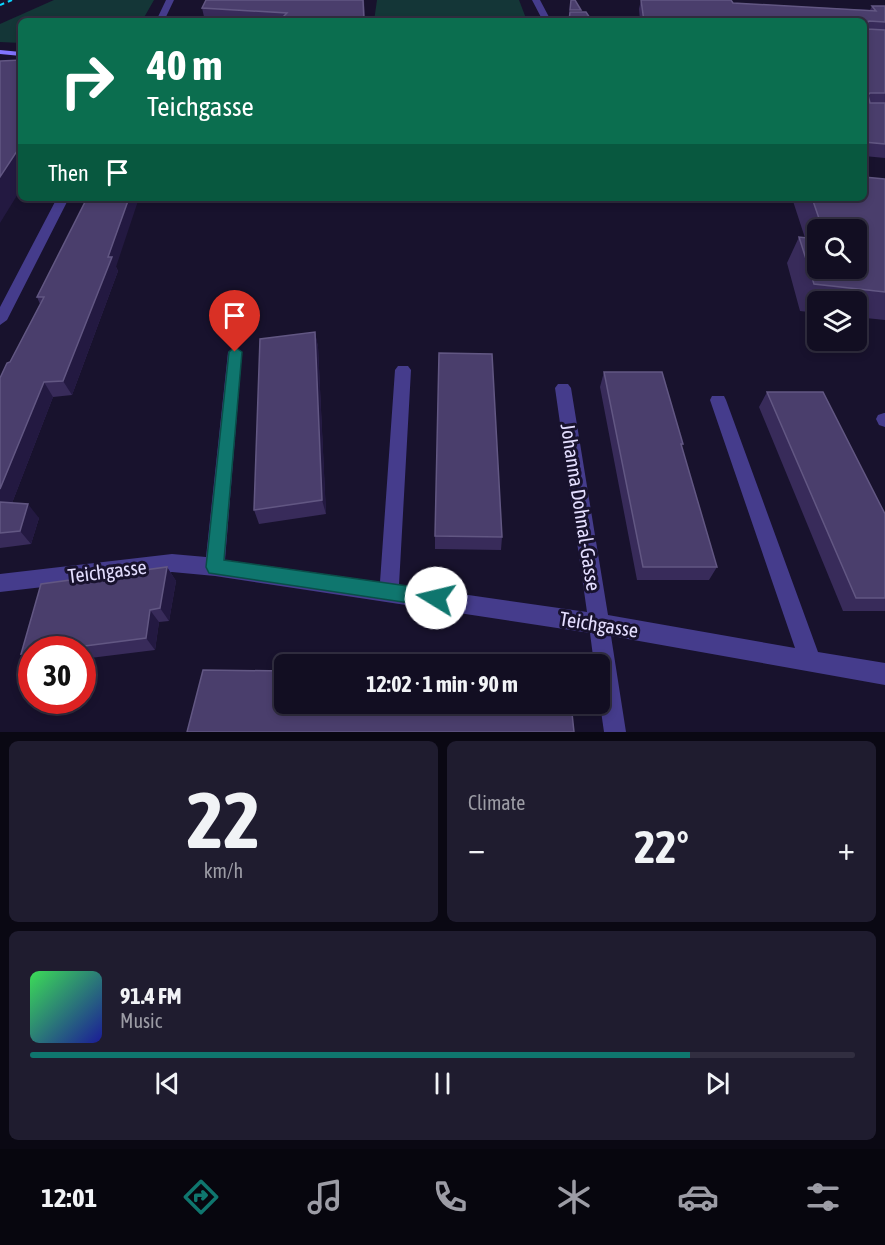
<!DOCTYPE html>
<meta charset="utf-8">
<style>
body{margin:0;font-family:"Asap Condensed",sans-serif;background:#1f1c2f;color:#f1f3f6;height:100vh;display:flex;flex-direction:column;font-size:22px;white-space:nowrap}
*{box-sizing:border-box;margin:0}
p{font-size:20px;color:#9c9ca5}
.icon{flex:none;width:33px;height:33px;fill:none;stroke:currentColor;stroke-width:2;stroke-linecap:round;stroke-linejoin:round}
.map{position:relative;height:732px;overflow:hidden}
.panel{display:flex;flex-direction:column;gap:9px;padding:9px;background:#0a0813;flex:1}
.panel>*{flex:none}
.guide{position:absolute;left:18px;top:18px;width:849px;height:183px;border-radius:9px;box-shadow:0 3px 9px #0003,0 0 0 2px #312e40;background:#0b6e4f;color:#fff;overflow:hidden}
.fabs{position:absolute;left:807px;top:219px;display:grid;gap:12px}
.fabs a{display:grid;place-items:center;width:60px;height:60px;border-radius:9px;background:#120e22;box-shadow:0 3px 9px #0003,0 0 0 2px #312e40;font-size:30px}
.speed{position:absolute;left:18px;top:636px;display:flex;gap:12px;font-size:30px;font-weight:700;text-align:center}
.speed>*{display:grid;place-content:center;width:78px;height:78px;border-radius:50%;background:#120e22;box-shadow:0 3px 9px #0003,0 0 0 2px #312e40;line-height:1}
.speed .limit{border:9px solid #d22;background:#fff;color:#111}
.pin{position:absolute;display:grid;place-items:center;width:51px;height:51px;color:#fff;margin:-62px -26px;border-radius:50% 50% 50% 0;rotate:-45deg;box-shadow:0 0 6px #0007}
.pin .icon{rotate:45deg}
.me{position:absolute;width:66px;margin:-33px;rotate:279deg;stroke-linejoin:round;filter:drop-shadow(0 0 4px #0008)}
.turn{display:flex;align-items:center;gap:21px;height:126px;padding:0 30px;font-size:27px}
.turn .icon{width:78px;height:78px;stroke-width:2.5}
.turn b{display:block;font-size:42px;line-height:51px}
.then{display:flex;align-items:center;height:57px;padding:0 30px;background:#0003;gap:12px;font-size:22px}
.big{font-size:45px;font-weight:700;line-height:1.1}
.panel .card{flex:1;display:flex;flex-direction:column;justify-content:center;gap:9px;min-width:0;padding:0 21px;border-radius:9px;background:#1f1c2f}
.panel .dial{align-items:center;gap:0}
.dial b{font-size:78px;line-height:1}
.song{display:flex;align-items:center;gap:18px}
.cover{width:72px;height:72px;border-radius:9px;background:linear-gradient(135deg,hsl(130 70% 55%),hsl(240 70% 35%))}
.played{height:6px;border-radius:3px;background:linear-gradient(90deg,#0f766e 80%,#312e40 80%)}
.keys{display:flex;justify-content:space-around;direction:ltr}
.heat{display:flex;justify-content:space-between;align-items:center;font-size:33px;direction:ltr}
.panel .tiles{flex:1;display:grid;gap:9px;grid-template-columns:1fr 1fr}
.card:last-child{grid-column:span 2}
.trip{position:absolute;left:274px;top:654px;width:336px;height:60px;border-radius:9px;background:#120e22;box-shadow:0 3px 9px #0003,0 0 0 2px #312e40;font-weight:700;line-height:60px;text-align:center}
.menu{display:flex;height:96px;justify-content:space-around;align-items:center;background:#07060e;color:#9c9ca5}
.menu .icon{width:42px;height:42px}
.menu .on{color:#0f766e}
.menu b{font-size:27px;color:#f1f3f6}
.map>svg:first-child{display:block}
.green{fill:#143637}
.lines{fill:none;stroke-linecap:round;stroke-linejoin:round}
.minor{fill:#453c8c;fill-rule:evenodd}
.secondary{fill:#8275ff;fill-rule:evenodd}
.rail{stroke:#0ad5ff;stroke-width:2;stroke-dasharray:4.5 4;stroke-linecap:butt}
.wall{fill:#382b5a;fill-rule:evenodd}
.shaded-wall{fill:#231941}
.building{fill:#4a3e6c;stroke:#625783;stroke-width:1.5}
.route{fill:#0f766e;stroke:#0a4d48;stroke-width:1.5}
.labels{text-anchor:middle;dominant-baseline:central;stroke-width:6;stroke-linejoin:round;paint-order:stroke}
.near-street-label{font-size:20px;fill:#e4deff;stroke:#18122d}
</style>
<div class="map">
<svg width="885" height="732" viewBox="0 0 885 732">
<rect width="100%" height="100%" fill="#18122d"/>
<path class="green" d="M54,0H154L142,21H21V43L0,42V24Z
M377,0H519L527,21H374Z"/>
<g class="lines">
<path class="minor" d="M166,0H174L164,21H156Z
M532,0H540L549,17L588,19L592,21H543Z
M57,198H69L7,320L0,325V307Z
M235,347L242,352L225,560L380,582L395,370L398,366H408L411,370L399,585L587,612L555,388L558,384H568L571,388L608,615L795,648L710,400L712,396H724L726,400L818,652L885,663V685L611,636L626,732H604L600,704V664H594L590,633L215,576L172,572L0,592V574L172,554L206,557L228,352Z
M884,413H885V427L879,425L876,419L878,415Z"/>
<path class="secondary" d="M0,50L21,52V56L0,54Z"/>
<path class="rail" d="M0,5L12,0"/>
</g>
<path class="wall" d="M206,0H364L365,21H205L202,8Z
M641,0H731L733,3L870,10L872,6H885V158L864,156V21H640L639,9Z
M885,179V320L856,317V302H818V313L800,311L787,263L799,237L805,238L792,198H864ZM818,230H856L818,268Z
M116,267L118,271L72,395L53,397L12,503L39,518L31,544L0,548V378L10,362L40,304L37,297Z
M315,332L318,347L326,514L259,524L254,510Z
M604,372L683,444L681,447L717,567L709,580H637L600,387Z
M767,392L885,514V611H843L759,407Z
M435,536L502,537L501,550L435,549Z
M167,567L176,581L169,621L159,622L155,650L82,659V650H32V663L21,654Z"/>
<path class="shaded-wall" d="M21,145V189L0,223V177Z
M129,198H139L116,267L118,271L72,395L63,381Z
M315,332L318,347L326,514L322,500Z
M44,382L53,397L7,516L0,508V489Z
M28,504L39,518L31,544L20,531Z
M167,567L176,581L169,621L160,608Z
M150,610L159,622L155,650L146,638Z"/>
<path class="building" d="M206,0H363L364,21H279L287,13L202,8Z
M571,0H575L581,10H570Z
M641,0H731L733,3L876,11L872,6H885V22L869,21L867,23V29L885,30V93H870L868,95L870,103H885V144L864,142V21H644Z
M570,12H586L592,21H569Z
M21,60V145L0,177V61Z
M864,177L885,179V292L814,284L799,237L818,239V268H856V230H823L812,198H864Z
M87,198H129L108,257H112L63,381L44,382L0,489V378L7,363L10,362L44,297H37Z
M315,332L322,500L254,510L260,339Z
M439,353L492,354L502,537L435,536Z
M604,372H662L683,444H681L717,567H643Z
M767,392H823L885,514V598H856Z
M0,502L28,504L20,531L0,533Z
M167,567L160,608L150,610L146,638L54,650H32V652L21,654L41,584Z
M203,670L285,671V704H571L574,732H187Z"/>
<path class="route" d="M235,347L242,352L224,560L436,590L442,592L445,598L442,605L436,607L209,573L206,567L229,352Z"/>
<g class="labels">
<g class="near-street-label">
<text transform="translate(581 507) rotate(81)">Johanna Dohnal-Gasse</text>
<text transform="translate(107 571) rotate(-7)">Teichgasse</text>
<text transform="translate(599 624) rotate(9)">Teichgasse</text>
</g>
</g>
</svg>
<div class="fabs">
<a><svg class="icon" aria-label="search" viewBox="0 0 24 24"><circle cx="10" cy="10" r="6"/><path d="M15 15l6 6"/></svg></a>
<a><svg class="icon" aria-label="layers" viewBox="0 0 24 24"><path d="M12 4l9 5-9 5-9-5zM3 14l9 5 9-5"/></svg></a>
</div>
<div class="speed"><div class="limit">30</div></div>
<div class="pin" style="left:235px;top:352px;background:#d93025"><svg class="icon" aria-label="arrive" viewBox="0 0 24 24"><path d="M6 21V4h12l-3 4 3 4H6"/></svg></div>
<svg class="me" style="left:436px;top:598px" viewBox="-20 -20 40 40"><circle r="19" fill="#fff"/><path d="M0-13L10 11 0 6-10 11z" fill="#0f766e"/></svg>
<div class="trip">12:02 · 1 min · 90 m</div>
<div class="guide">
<div class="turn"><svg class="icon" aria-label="right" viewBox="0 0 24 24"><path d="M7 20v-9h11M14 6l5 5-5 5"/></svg><div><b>40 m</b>Teichgasse</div></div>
<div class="then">Then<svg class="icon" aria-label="arrive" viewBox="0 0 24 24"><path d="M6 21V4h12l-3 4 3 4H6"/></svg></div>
</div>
</div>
<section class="panel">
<div class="tiles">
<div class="card dial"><b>22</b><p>km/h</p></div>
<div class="card"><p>Climate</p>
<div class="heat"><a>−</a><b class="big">22°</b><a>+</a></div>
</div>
<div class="card">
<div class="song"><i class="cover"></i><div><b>91.4 FM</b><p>Music</p></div></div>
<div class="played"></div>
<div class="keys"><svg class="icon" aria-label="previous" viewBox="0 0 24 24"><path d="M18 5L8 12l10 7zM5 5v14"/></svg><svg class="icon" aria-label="pause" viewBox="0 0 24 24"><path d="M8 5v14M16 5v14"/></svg><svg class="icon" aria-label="next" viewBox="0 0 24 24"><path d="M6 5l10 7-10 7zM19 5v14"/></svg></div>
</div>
</div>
</section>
<nav class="menu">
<b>12:01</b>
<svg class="icon on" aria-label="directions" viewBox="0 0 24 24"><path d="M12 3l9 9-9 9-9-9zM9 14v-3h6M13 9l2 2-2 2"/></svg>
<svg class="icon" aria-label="music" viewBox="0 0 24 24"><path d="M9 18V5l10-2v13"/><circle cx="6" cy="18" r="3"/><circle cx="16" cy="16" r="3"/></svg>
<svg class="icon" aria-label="phone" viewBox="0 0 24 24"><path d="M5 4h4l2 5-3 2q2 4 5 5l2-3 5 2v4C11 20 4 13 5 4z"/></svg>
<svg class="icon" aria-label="climate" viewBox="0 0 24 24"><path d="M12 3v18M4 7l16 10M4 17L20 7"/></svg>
<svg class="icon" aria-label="car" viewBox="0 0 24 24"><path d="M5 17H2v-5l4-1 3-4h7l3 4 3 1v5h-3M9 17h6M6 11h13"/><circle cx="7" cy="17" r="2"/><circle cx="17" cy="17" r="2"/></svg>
<svg class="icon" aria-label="filters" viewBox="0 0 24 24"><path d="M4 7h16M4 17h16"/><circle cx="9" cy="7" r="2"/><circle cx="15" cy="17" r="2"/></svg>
</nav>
